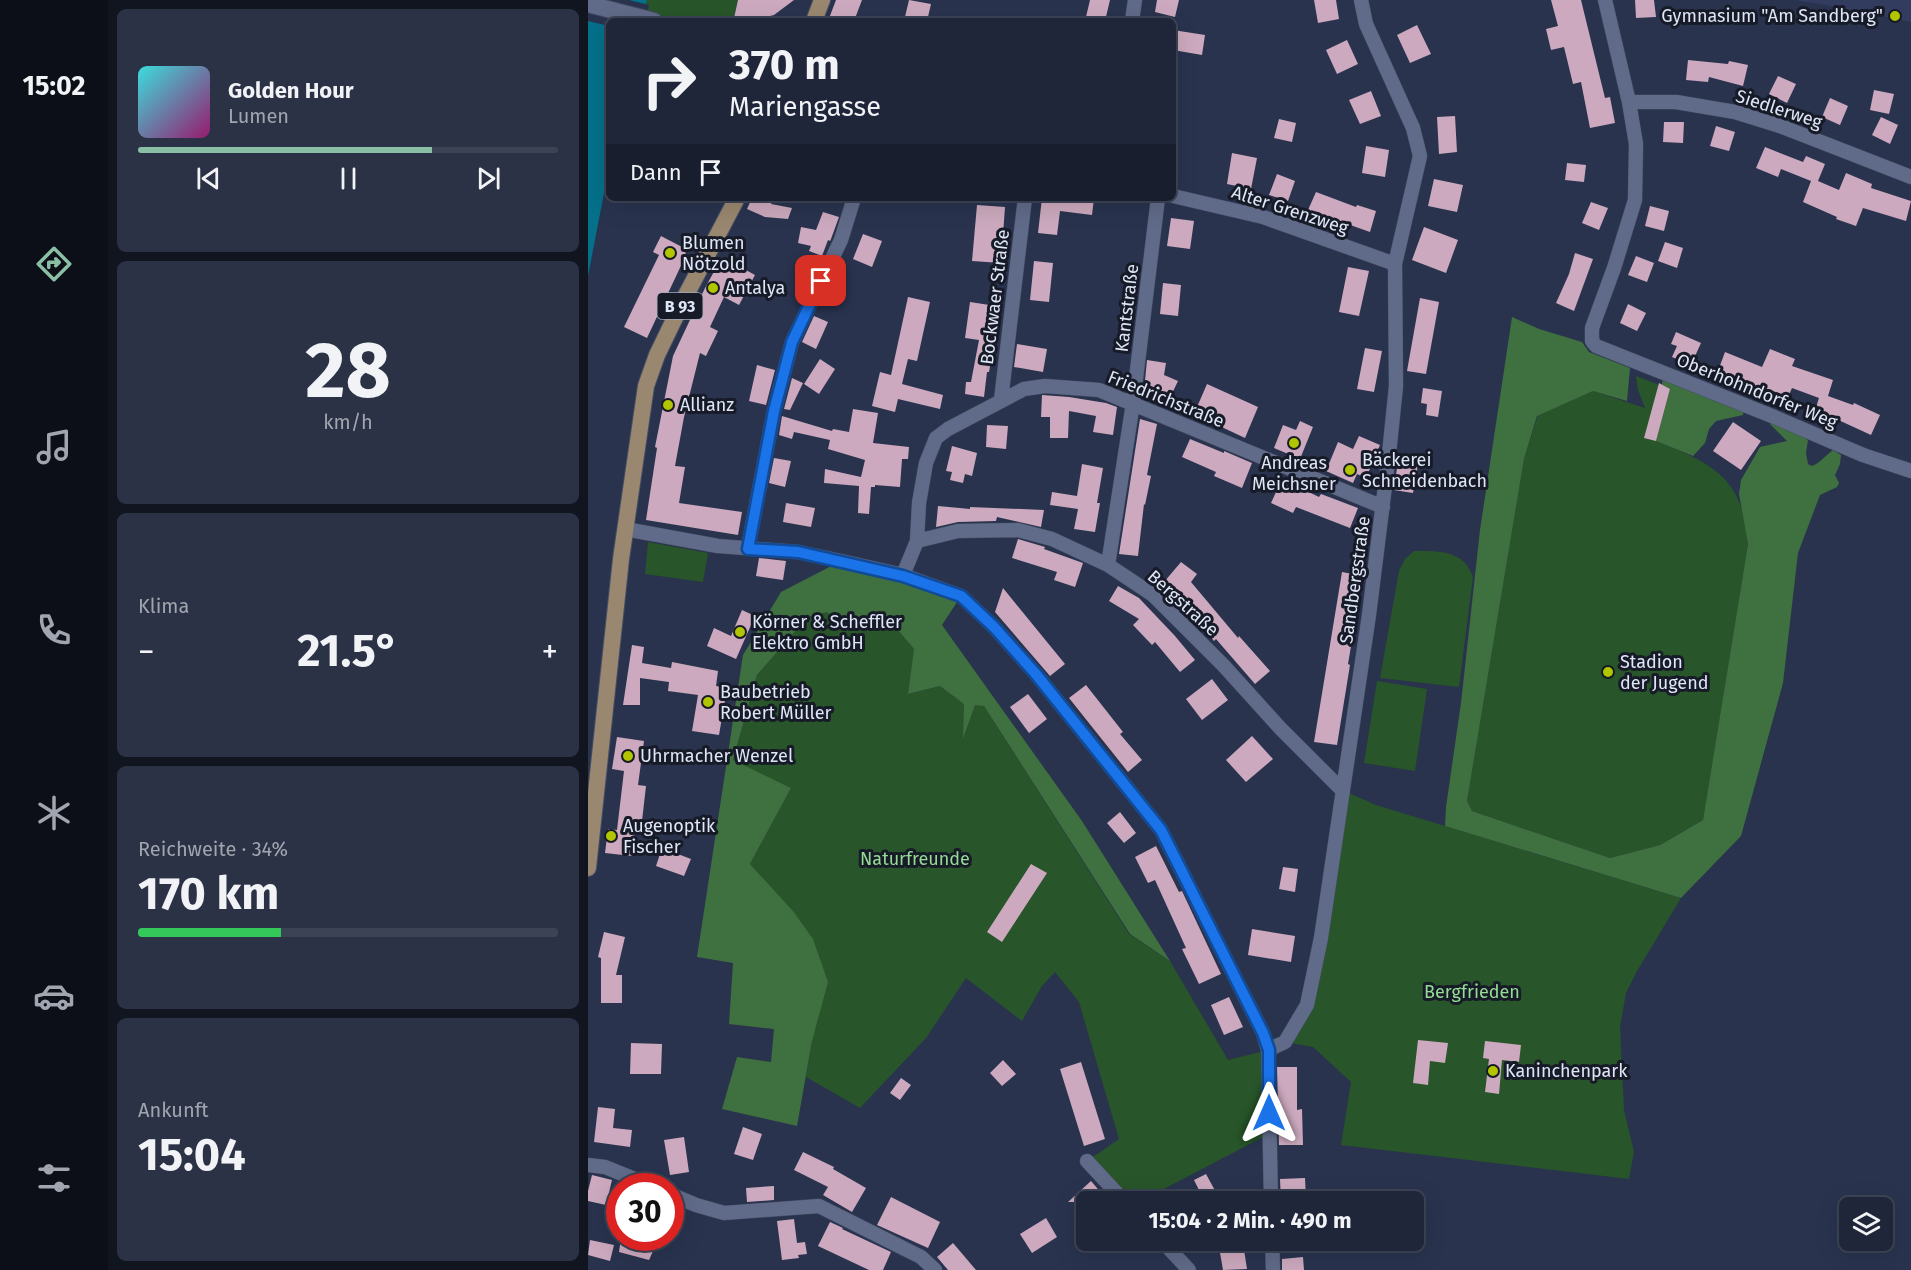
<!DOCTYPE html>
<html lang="de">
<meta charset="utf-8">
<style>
body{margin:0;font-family:"Fira Sans",sans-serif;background:#2c3245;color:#f1f3f6;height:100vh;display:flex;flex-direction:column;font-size:22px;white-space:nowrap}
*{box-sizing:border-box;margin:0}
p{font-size:20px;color:#a1a5af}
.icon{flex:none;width:33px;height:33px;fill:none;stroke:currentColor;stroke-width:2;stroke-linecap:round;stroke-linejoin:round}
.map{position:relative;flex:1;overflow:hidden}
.details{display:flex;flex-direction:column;gap:9px;padding:9px;background:#111520;width:480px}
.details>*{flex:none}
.hud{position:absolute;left:18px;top:18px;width:570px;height:183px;border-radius:9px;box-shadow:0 6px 24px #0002,0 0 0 2px #3c4354;background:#1f263a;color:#f1f3f6;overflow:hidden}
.tools{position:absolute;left:1251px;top:1197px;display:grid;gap:12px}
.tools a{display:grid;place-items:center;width:54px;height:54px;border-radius:9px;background:#1f263a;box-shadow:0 6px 24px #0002,0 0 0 2px #3c4354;font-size:30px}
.speed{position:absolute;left:18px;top:1173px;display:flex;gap:12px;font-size:30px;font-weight:700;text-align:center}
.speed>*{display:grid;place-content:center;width:78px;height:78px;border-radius:50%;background:#1f263a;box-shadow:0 6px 24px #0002,0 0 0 2px #3c4354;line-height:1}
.speed .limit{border:9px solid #d22;background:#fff;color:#111}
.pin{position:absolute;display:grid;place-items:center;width:51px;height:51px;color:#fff;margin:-26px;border-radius:12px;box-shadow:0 3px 9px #0006}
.me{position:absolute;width:66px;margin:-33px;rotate:0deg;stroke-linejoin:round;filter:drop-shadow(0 0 4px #0008)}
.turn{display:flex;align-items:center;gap:21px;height:126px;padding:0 24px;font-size:27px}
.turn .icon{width:78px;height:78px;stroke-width:2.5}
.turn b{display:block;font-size:42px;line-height:51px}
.then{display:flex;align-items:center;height:57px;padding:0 24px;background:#0003;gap:12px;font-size:22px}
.big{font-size:45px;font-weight:700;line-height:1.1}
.details .card{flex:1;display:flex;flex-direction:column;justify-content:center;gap:9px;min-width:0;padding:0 21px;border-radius:9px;background:#2c3245}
.details .dial{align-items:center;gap:0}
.dial b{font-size:78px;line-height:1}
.song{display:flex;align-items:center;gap:18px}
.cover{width:72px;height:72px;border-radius:9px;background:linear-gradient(135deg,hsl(180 70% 55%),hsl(320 70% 35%))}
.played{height:6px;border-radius:3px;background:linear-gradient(90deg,#8abfa5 70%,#3c4354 70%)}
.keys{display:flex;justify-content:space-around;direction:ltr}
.heat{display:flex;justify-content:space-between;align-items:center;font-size:33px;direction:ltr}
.charge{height:9px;border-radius:4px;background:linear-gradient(90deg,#34c759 34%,#3c4354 0)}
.trip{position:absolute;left:488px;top:1191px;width:348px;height:60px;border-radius:9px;background:#1f263a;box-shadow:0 6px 24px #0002,0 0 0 2px #3c4354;font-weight:700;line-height:60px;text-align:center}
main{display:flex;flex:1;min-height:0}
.dock{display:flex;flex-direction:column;width:108px;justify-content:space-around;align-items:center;background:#0c0f17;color:#a1a5af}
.dock .icon{width:42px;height:42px}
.dock .active{color:#8abfa5}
.dock b{font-size:27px;color:#f1f3f6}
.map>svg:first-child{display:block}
.built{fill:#313c5e}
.green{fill:#285529}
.forest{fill:#3f703f}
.water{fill:#04708a}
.pier{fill:#29334e}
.building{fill:#cca9be}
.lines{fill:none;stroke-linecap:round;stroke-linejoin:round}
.minor-casing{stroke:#474f66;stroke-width:15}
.secondary-casing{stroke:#474f66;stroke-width:18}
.primary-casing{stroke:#474f66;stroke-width:18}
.minor{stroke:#606b89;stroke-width:14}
.secondary{stroke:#606b89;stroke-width:16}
.primary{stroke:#9a876f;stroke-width:16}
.route-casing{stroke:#114b97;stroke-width:15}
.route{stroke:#1a73e8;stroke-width:10}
.poi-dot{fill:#b1c500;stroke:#171b27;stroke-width:2}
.labels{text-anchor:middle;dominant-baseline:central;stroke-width:6;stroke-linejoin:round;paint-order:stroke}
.shield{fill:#171b27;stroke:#a3a9b9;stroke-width:1.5}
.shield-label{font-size:16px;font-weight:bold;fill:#dfe6f8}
.poi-label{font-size:18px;fill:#dfe6f8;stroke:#171b27;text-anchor:start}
.street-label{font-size:18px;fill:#dfe6f8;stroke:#171b27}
.park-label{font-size:18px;fill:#94dc94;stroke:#171b27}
</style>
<main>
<nav class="dock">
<b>15:02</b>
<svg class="icon active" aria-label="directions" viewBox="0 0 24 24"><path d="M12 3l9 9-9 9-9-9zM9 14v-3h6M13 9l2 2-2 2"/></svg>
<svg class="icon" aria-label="music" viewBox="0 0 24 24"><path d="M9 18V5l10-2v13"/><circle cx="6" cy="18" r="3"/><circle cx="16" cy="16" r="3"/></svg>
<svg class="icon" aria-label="phone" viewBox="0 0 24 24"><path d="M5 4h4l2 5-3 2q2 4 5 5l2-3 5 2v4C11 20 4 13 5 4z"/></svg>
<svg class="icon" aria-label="climate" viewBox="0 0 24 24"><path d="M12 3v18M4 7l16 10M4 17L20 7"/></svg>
<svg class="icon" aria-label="car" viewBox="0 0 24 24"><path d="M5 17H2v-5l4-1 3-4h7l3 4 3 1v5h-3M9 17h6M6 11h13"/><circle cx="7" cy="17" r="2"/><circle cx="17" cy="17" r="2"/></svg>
<svg class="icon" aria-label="filters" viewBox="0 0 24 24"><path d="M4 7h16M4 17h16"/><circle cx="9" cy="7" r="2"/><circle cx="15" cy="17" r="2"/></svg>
</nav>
<section class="details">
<div class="card">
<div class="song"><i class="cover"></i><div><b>Golden Hour</b><p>Lumen</p></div></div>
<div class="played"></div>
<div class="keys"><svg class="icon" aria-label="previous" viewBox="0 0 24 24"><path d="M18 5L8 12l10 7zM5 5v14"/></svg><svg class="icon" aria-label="pause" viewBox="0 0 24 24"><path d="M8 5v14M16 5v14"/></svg><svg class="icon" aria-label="next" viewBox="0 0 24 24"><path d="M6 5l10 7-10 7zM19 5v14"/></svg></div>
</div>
<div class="card dial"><b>28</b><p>km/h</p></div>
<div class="card"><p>Klima</p>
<div class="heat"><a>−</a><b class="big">21.5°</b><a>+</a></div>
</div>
<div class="card"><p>Reichweite · 34%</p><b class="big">170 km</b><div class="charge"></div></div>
<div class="card"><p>Ankunft</p><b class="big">15:04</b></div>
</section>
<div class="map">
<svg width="1323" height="1270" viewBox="0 0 1323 1270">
<rect width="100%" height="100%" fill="#29334e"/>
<path class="built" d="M1207,0H1323V22L1259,9Z"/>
<path class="green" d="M59,0H150L145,21H66L55,18Z
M1048,376L1082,389L1068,441C1102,455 1141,468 1153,507C1156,519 1158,532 1160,544L1115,820L1072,845L1022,858L884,811L879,801L936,459L950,415L1005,391L1057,408L1050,390Z
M60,542L120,553L115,582L57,574Z
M826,551C851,551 876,550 885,577L871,687L792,678L811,571L817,559Z
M240,611L259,631L303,622L326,649L321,694L352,686L377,704L376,737L387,704L396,706L541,934L582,961L640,1060L680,1050L681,1134L553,1201H537L499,1161L531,1139L491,1002L467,972L454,986L434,1021L378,978L338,1038L272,1108L218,1077L224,1041L205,911L162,864L203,788L145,761L169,675L220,617Z
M789,681L839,689L827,771L776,763Z
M754,790L788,805L1093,898L1049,971L1038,993L1032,1027L1036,1110L1046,1152L1041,1179L753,1145L763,1082L725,1047L697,1042L719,1005Z"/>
<path class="forest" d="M924,317L951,329L994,342L1001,352L1042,368L1039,401L1005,391L949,416L936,459L879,801L884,811L1022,858L1072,845L1115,820L1160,544L1151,494L1153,480L1172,447L1199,441L1182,424L1187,421L1204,427L1220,440L1218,453L1220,464L1224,466C1232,463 1238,455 1245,450L1253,455L1252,464L1247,475L1251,483L1249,487L1232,495L1210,553L1195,683L1153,836L1093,898L857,826L858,807L873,703L892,530Z
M1075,375L1156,408L1155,415L1128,421L1121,429L1117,443L1105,456L1068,441L1082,389L1074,385Z
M253,561L373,596L354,625L494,821L582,961L542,934L396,706L387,705L375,739L376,704L352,686L320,694L326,649L303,622L259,631L239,612L220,617L169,675L145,760L203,788L162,864L205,911L225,939L240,982L224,1041L209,1126L134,1109L149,1057L183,1062L186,1029L141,1024L145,963L109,957L155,655L193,592Z"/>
<path class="water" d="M0,0H59L54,21H21V167L0,276Z"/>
<path class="pier" d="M0,0H41L61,5L57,21H21V26L0,21Z"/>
<path class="building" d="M150,0H206L186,15L161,21L146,18Z
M248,0H274L266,21H240Z
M321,0L343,4L339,21H316Z
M502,0H522L517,21H497Z
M569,0H591L587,17L567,12Z
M726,0H748L751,19L730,23Z
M963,0H993L1017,98L1022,97L1027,123L1002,128L993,82L985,84L976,47L963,50L958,29L970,26Z
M1047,0H1066L1068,17L1048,18Z
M829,25L843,54L822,63L809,35Z
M585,30L617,35L614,55L585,50Z
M759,40L770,64L749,74L738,50Z
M1100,60L1140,64L1141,61L1160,65L1155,86L1121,77L1120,82L1098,80Z
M1190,76L1208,84L1199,103L1181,94Z
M1286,90L1306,94L1301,114L1282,110Z
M783,91L793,116L772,124L761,100Z
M1242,98L1260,106L1252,125L1234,117Z
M867,116L869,152L851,154L849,117Z
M1293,117L1310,125L1302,144L1284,135Z
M691,119L708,123L704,142L686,138Z
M1076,122H1096L1095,143L1075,142Z
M1128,126L1147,132L1141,151L1122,146Z
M778,146L801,150L797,177L774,173Z
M1177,147L1215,162L1218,156L1237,164L1230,181L1251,190L1258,173L1284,184L1283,188L1323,201L1318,221L1275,208L1268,226L1248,219L1249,217L1215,202L1223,181L1193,169L1190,177L1168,168Z
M644,153L669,158L663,189L639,184Z
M979,163L998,165L996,182L977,180Z
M689,174L707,181L700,201L681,195Z
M846,179L875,185L869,212L840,206Z
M728,192L768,207L769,205L788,211L782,232L720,210Z
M164,198H186L183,204L204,208L200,219L177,217L159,209Z
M454,198H506L504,215L472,211L469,235L450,233Z
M1003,202L1020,208L1011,230L994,223Z
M389,205L417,207L413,263L384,261Z
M1062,206L1081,211L1076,231L1057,226Z
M235,212L251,217L243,239L242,241L240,240L234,256L221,251L223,246L210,243L213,227L228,230Z
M583,218L606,221L602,249L579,246Z
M836,227L870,240L858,273L824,260Z
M275,234L294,241L284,267L265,259Z
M73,236L96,248L98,255L59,338L36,327L71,255L65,252Z
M1077,242L1095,248L1089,268L1070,261Z
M987,253L1005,259L986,311L968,303L981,274Z
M1048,256L1066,263L1059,282L1040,275Z
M134,257L167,275L151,305L136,297L122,327L130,331L118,356L112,353L96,417L87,466L97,467L91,503L154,512L150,535L58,520L69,448L67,447L85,356L117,288Z
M446,261L465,263L461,302L442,300Z
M760,267L781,271L771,316L751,312Z
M575,283L593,285L590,316L572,314Z
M320,297L342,302L329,361L320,359L314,384L355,395L352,409L310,399L307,412L284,406L292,372L303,375Z
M832,298L851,302L838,374L819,371Z
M382,302L408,306L401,356H404L401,372H399L396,397L377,394L378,382H383L391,340L377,338Z
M1040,304L1058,313L1049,331L1032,323Z
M226,316L240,322L228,349L214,342Z
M1088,332L1113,343L1103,365L1084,357L1089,346L1083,344Z
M429,344L459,349L455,372L426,367Z
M777,348L794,351L786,392L769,389Z
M1182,349L1207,359L1204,366L1245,380L1240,396L1265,405L1266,403L1292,415L1283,435L1246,418L1245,421L1226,414L1231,398L1204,388L1200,397L1180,389L1175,401L1163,396L1167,386L1130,371L1137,352L1174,367Z
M232,359L247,369L231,394L216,384Z
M559,360L578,363L576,375L590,381L580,402L556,391Z
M169,365L187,370L178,405L161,401Z
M204,378L215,383L202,410L196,409Z
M1071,383L1082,389L1068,441L1056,438Z
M619,384L670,407L657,438L606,414Z
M835,388L854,391L850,417L838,415L839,404L833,403Z
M454,395L481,397L518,403L529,407L525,435L505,432L508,416L481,411L480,438H462V417H453Z
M265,409L290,413L285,443L321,447L320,459H314L312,487L287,485V487H283L281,514L270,513L271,486L236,483L237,469L273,477L277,460L240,449L242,440L206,432L204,439L191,435L194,416L244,431L245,429L261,432Z
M552,419L569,424L559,475L563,476L557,505L556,504L550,556L531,554Z
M712,421L725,427L712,459L686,448L695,425L708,430Z
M1145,422L1173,441L1153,470L1125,451Z
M399,425L420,426L418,449L398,447Z
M771,436L792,445L778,478L769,474L765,483L738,471L750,442L765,449Z
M602,439L636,453V451L664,463L654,488L626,476L628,472L594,457Z
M364,446L389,453L384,476L377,474L375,483L362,480L364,472L358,471Z
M186,458L203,461L197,487L181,483Z
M810,461L830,464L825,493L806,490Z
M494,464L515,468L509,503H512L507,532L486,529L490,509L462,505L464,492L489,496Z
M694,479L731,497L733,494L770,508L762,528L708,507L705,513L683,503Z
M198,503L227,508L223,527L195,522Z
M350,506L382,509V507L456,510L453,527L409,517L408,521L370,522L348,527Z
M430,539L457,547L456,549L495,563L487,587L466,580L469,572L424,558Z
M171,558L198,561L195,580L168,576Z
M593,562L609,574L603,582L650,638L651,636L682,671L667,684L628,639L626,641L598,607L602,604L576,582Z
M754,572L775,576L760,664L762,665L749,745L726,742Z
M530,586L551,598L587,636L607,660L592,672L567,642L564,645L545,625L551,619L521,601Z
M415,588L477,664L462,676L407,612Z
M154,610L167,616L148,659L119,646L126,628L143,636Z
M44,645L56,647L54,663L83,668L84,662L130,671L128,686L139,688L131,735L104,731L110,695L80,691L81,682L52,678V705H35Z
M624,679L640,700L614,720L598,699Z
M498,685L535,732L532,734L554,760L540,772L481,698Z
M440,694L459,719L441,733L422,707Z
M664,736L685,759L658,782L638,760Z
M29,737L56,741L50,785L58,786L54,821H48L44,856L17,853L20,829L29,830L36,771L24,769Z
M532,812L548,833L536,843L519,823Z
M568,846L591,892L594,891L633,974L611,984L594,949L598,948L567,880L560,883L547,857Z
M74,848L103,859L96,876L68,866Z
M443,864L459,873L414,942L399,932Z
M695,867L710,869L707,892L691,889Z
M664,929L707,936L703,962L660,955Z
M16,932L37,937L28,975H34V1003H13V958L10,957Z
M641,997L655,1027L636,1035L623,1005Z
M830,1040L860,1043L857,1063L842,1061L840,1085L825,1083Z
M897,1041L933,1045L931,1062L914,1060L911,1094L897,1092L901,1059L895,1058Z
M43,1043L74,1044L73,1074H42Z
M415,1060L428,1074L414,1086L402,1073Z
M493,1062L517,1139L496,1146L472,1069Z
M689,1067H709V1110L714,1109L715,1145H691Z
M313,1078L323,1085L312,1100L302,1093Z
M10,1107L27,1109L25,1128L44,1130L42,1147L6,1142Z
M155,1127L174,1134L165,1160L146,1154Z
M96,1137L101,1172L82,1175L76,1140Z
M215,1152L246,1167L245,1169L278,1188L264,1212L235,1195L240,1187L206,1170Z
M618,1174L630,1196L618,1202H587L611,1190L606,1180Z
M4,1175L24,1180L18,1205L0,1201V1191Z
M717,1178L718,1199H711V1202H693L692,1179Z
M503,1181L521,1202H480Z
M186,1186V1200L159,1202L158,1188Z
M303,1197L352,1222L340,1248L289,1225Z
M458,1218L469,1237L444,1253L432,1234Z
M206,1219L209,1243L217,1242L219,1254L210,1255L211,1258L194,1260L189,1221Z
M242,1222L255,1228L254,1229L303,1252L295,1270H281L230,1246Z
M33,1238H71L61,1260L31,1252Z
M2,1240L26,1245L22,1261L0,1255Z
M365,1243L388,1270H360L349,1257Z
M655,1243L659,1269L635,1270L631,1247Z
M715,1257L716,1270H694V1259Z"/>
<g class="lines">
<g class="minor-casing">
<path id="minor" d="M1017,0L1041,102L1048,144L1047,200L1026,268L1004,328V341L1008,346L1184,416L1275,455L1323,471
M544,21L547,0
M1041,102H1088L1147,112L1192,126L1323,177
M585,196L675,217L807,264
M413,400L437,198
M37,529L130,546L210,552L253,561L315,575L373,596L406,627L447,673L573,830L675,1033L680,1050L683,1202
M329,541L370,531L430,530L464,539L520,565L565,595L636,666L692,728L754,790
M160,548L186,411L204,342L253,240L266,198
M520,565L545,403L570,198
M315,575L329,541L331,503L338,463L348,438L360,429L436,389L457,386L511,390L795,507
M680,1050L697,1042L719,1005L733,938L781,615L801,454L808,386L807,264L832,156L825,128L778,24L773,0
M499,1161L537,1202
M0,1165L17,1167L64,1186
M82,1194L108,1205L136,1213L231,1206L333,1257L347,1270
M573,1240L601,1270
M684,1240L685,1270"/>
</g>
<g class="secondary-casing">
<path id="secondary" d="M0,4L66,21"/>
</g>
<g class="primary-casing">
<path id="primary" d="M226,21L234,0
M0,868L33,559L58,386L69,355L97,297L149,198"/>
</g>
<use href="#minor" class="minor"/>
<use href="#secondary" class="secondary"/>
<use href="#primary" class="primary"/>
</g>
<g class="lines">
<g class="route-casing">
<path id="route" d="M233,281L204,342L186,411L160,549L210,552L315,576L373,596L406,627L447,673L573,830L675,1033L681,1050V1113"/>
</g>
<use href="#route" class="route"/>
</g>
<g class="poi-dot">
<circle cx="1307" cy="16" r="6"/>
<circle cx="82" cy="253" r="6"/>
<circle cx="125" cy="288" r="6"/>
<circle cx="80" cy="405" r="6"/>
<circle cx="706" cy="443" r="6"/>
<circle cx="762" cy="470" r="6"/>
<circle cx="152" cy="632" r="6"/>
<circle cx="1020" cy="672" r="6"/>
<circle cx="120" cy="702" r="6"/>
<circle cx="40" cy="756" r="6"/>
<circle cx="23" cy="836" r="6"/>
<circle cx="905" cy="1071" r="6"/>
</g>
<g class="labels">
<rect class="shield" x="69.5" y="293" width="45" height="26" rx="4.5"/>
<g class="shield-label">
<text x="92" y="306">B 93</text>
</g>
<g class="poi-label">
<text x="1295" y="16" text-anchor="end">Gymnasium "Am Sandberg"</text>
<text x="94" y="243">Blumen<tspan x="94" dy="21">Nötzold</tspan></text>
<text x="137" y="288">Antalya</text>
<text x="92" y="405">Allianz</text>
<text x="774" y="460">Bäckerei<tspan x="774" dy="21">Schneidenbach</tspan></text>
<text x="706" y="463" text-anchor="middle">Andreas<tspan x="706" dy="21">Meichsner</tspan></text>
<text x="164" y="622">Körner &amp; Scheffler<tspan x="164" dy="21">Elektro GmbH</tspan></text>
<text x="1032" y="662">Stadion<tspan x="1032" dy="21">der Jugend</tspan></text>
<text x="132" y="692">Baubetrieb<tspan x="132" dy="21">Robert Müller</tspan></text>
<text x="52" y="756">Uhrmacher Wenzel</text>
<text x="35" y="826">Augenoptik<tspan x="35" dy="21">Fischer</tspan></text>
<text x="917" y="1071">Kaninchenpark</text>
</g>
<g class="street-label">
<text transform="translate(1191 109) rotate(18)">Siedlerweg</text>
<text transform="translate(702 210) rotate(18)">Alter Grenzweg</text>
<text transform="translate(407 297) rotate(-83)">Bockwaer Straße</text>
<text transform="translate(539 308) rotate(-83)">Kantstraße</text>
<text transform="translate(1169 391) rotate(22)">Oberhohndorfer Weg</text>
<text transform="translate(578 399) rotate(22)">Friedrichstraße</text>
<text transform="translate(767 580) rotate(-82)">Sandbergstraße</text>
<text transform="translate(595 603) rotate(42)">Bergstraße</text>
</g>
<g class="park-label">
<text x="327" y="859">Naturfreunde</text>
<text x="884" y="992">Bergfrieden</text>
</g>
</g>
</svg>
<div class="tools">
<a><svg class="icon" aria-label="layers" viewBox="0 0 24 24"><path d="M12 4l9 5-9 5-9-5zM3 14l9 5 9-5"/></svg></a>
</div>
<div class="speed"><div class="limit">30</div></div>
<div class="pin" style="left:233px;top:281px;background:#d93025"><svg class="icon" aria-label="arrive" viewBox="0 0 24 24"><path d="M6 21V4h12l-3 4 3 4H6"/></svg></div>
<svg class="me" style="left:681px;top:1113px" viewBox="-20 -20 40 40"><path d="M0-17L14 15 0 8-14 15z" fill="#1a73e8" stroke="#fff" stroke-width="4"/></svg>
<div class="trip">15:04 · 2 Min. · 490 m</div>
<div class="hud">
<div class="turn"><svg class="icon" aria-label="right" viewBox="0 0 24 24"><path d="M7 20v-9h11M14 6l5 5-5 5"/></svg><div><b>370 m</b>Mariengasse</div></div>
<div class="then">Dann<svg class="icon" aria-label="arrive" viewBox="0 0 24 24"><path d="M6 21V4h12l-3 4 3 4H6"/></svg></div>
</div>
</div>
</main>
